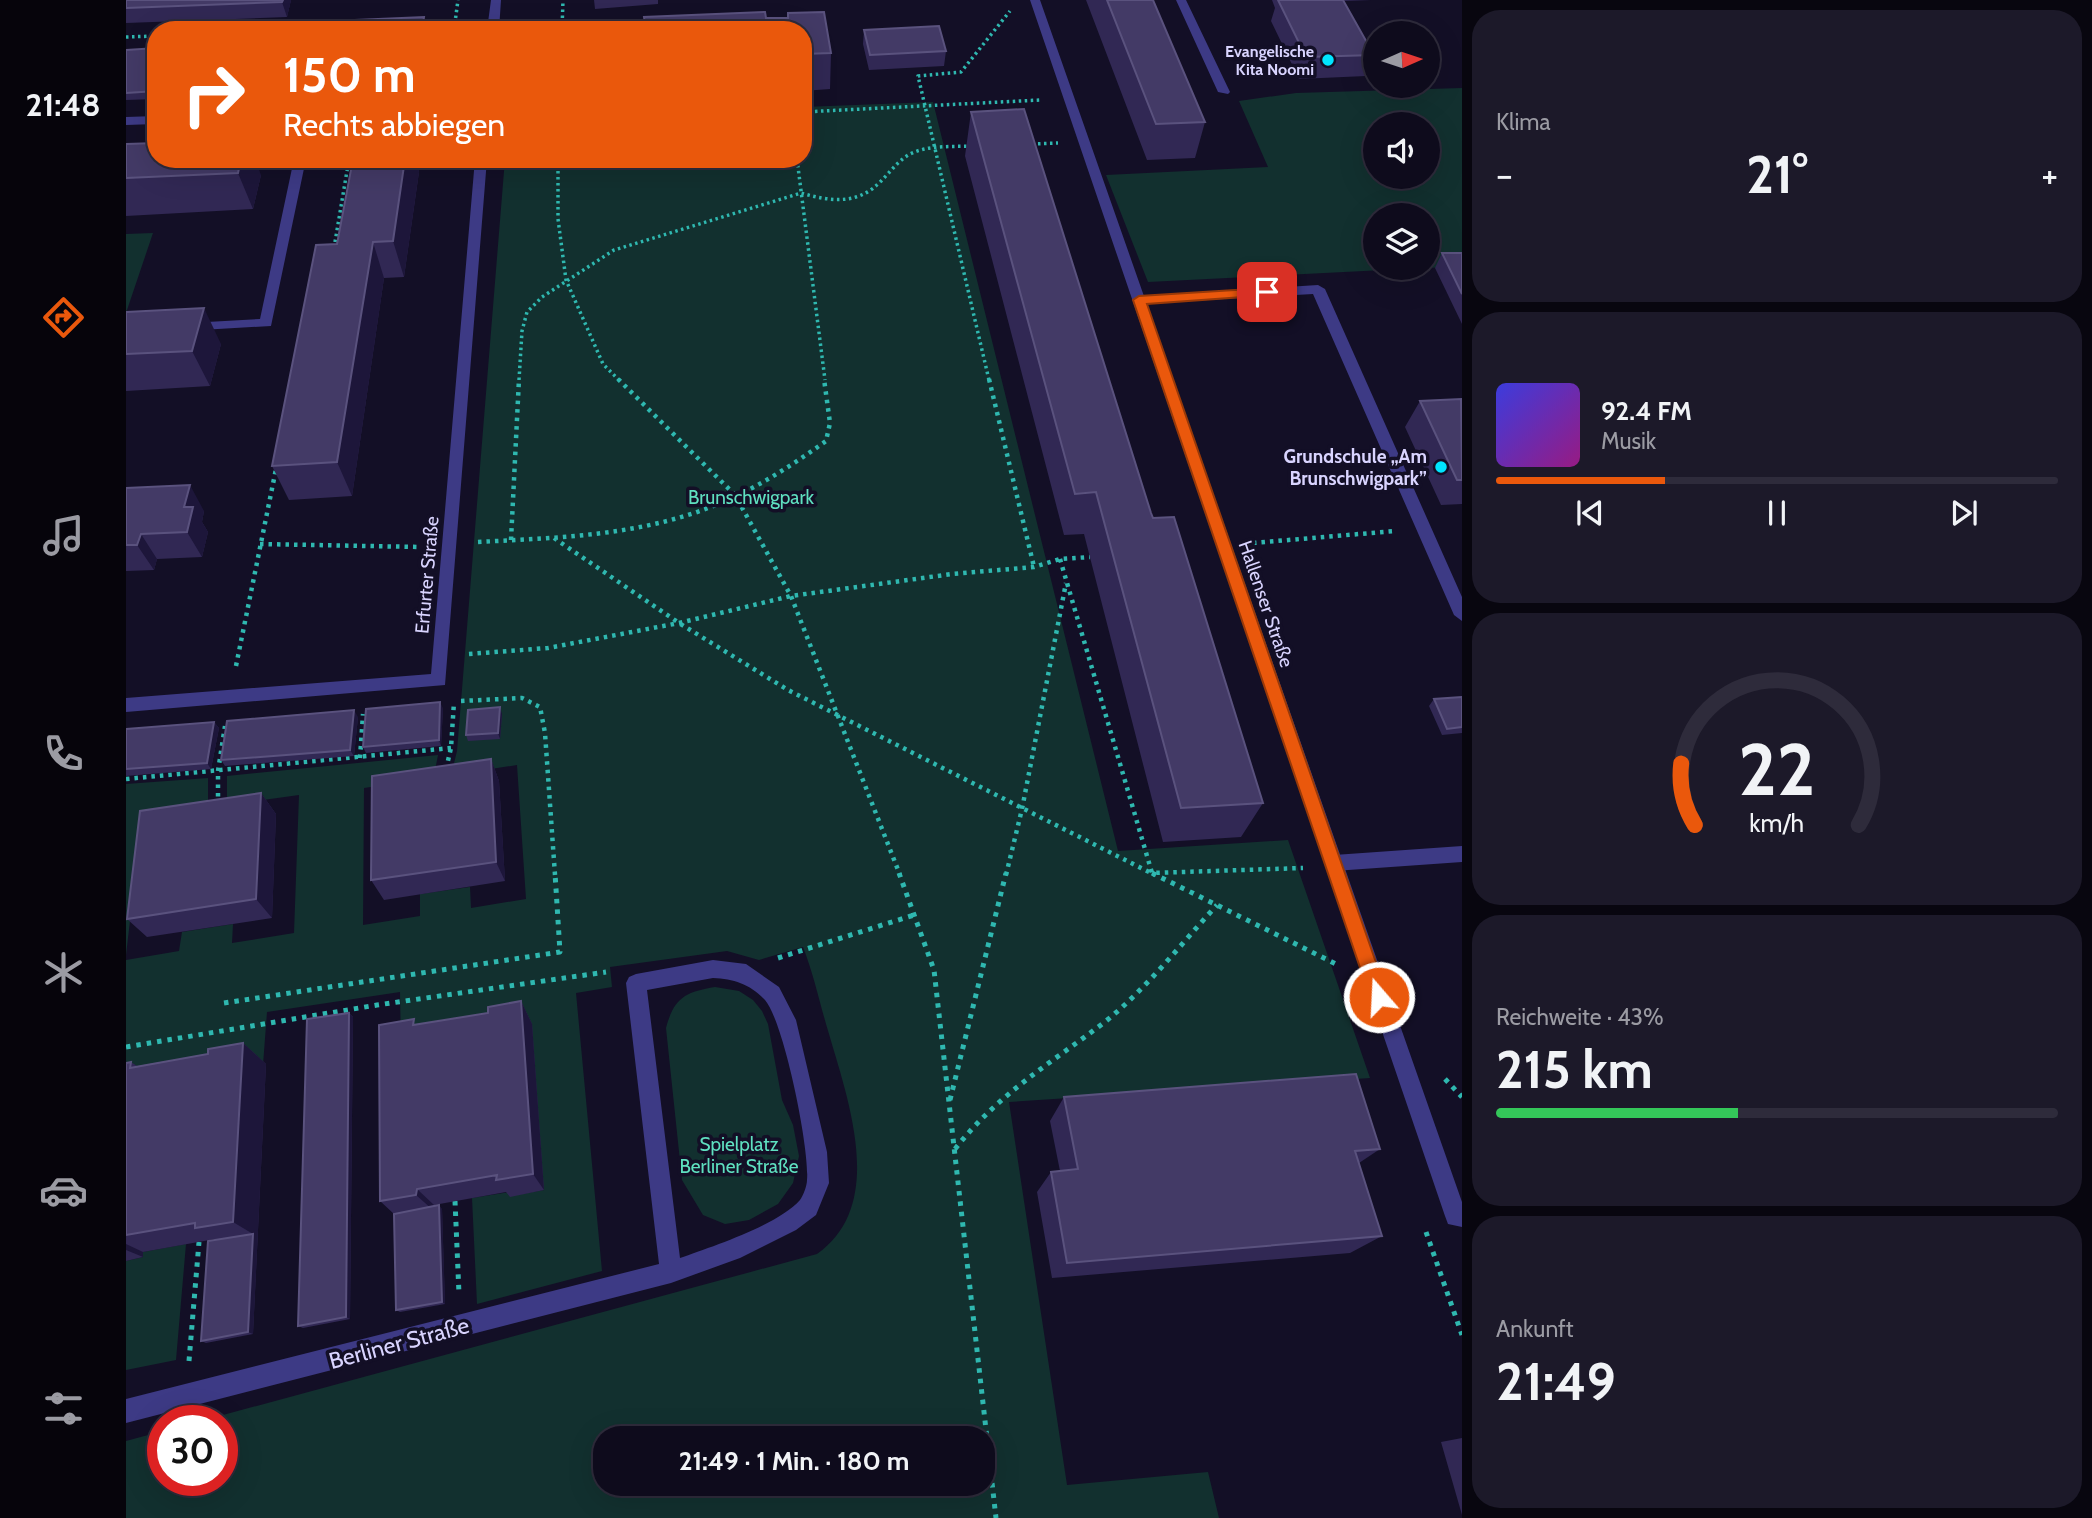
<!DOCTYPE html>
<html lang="de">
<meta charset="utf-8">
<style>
body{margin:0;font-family:Cabin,sans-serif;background:#1c1929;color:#f1f3f6;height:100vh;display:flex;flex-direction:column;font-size:26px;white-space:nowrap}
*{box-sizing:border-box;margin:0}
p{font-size:23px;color:#9b9ba3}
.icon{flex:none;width:38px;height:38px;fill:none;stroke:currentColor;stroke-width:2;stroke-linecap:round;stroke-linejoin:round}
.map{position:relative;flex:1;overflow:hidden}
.sheet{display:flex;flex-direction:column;gap:10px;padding:10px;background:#08060f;width:630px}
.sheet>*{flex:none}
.banner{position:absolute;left:21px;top:21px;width:665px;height:147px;border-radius:28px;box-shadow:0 7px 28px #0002,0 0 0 2px #2e2b3b;background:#ea580c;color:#fff;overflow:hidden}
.needle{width:46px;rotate:87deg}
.fabs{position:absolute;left:1237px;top:21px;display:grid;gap:14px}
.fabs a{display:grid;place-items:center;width:77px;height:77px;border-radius:50%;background:#0e0b1c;box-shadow:0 7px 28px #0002,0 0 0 2px #2e2b3b;font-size:35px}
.speed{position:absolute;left:21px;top:1405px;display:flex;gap:14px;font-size:35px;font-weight:700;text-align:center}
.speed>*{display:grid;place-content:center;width:91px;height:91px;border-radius:50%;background:#0e0b1c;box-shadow:0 7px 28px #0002,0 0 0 2px #2e2b3b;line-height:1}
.speed .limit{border:10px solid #d22;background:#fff;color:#111}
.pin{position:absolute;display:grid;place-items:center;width:60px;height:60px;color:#fff;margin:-30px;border-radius:14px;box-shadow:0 4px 10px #0006}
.me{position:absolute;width:77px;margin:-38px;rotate:341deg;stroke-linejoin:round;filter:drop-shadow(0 0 5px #0008)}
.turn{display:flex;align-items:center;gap:24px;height:147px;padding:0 21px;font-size:32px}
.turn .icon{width:91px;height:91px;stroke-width:2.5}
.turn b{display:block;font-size:49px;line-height:60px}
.big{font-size:52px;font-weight:700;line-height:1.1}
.sheet .widget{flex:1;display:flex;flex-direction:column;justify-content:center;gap:10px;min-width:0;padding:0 24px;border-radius:28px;background:#1c1929}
.sheet .dial{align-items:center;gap:0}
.dial svg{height:182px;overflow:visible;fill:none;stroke:#2e2b3b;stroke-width:7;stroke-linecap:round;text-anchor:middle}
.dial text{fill:#f1f3f6;stroke:none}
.song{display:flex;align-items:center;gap:21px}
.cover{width:84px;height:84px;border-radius:10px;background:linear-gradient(135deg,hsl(240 70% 55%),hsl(310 70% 35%))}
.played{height:7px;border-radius:4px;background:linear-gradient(90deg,#ea580c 30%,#2e2b3b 30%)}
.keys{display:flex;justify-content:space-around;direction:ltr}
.heat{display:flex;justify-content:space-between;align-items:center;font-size:38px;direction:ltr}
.charge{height:10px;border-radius:5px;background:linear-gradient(90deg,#34c759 43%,#2e2b3b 0)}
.trip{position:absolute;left:467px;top:1426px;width:402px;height:70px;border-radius:28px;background:#0e0b1c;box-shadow:0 7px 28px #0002,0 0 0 2px #2e2b3b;font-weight:700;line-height:70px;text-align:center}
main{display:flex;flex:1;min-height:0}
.menu{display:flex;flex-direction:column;width:126px;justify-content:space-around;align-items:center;background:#06040b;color:#9b9ba3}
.menu .icon{width:49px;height:49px}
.menu .on{color:#ea580c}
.menu b{font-size:32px;color:#f1f3f6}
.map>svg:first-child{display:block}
.green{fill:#12302f;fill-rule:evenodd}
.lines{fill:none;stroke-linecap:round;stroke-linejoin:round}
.path-far2{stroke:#2fb8b0;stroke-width:3.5;stroke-dasharray:2.5 3.5;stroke-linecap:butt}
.path-far1{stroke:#2fb8b0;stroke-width:4.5;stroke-dasharray:3.5 5;stroke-linecap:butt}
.path{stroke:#2fb8b0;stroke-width:5;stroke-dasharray:4.5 6;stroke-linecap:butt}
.service{fill:#3d3a85;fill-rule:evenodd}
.minor{fill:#3d3a85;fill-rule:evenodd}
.wall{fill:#312854}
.shaded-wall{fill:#1d163a}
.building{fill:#433a66;stroke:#5a527e;stroke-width:2}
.route{fill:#ea580c;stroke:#983908;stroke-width:2}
.poi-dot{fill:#00e5ff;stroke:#130f26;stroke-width:2.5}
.labels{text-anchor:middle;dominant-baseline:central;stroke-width:7;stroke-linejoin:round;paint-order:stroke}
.far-poi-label{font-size:16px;font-weight:bold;fill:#d9d4ff;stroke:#130f26;text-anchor:end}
.poi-label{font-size:19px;font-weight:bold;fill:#d9d4ff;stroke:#130f26;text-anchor:end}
.park-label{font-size:19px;fill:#5fe0c0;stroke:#130f26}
.street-label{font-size:19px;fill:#d9d4ff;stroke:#130f26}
.near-street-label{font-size:23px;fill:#d9d4ff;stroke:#130f26}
</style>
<main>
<nav class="menu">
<b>21:48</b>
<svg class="icon on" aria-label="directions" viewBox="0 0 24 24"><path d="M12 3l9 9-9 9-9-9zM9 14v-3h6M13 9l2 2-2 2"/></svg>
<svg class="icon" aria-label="music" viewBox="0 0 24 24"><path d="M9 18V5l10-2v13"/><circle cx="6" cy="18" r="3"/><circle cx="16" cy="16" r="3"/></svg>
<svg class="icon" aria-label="phone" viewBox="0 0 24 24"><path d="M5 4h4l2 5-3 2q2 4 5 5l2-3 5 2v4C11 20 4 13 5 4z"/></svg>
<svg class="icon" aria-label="climate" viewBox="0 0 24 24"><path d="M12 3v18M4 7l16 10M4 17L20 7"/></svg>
<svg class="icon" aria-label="car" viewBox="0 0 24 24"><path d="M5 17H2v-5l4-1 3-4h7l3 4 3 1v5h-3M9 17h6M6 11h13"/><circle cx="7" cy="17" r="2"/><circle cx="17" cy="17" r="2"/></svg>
<svg class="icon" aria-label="filters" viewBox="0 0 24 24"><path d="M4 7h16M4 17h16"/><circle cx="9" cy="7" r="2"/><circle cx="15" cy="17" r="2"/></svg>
</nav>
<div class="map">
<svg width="1336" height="1518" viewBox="0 0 1336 1518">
<rect width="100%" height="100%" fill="#130f26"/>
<path class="green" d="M1336,88V266L1302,268V215H1250V268H1297L1022,282L980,175L1142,167L1113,101L1170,93ZM1250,124H1302V177H1250Z
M807,102L992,851L1162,840L1244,1078L883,1102L941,1485L1082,1472L1093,1518H0V1441L37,1431V1480H96V1421H75L691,1254C761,1205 722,1100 703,1034C694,1005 688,975 677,947L633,960L601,951L484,967L486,987L450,993L476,1271L351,1304L346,1198L384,1192V1196L418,1190L275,1046L274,992L141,1012L137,1065L0,1088V960L53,951L56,932L107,924L106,943L168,933L173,795L115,803L101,822V776L312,755L305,791L291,780L238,788L237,925L294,916V894L344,887L345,908L400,899L391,765L339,773L322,788L331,751L379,159H677V107ZM480,1438H858V1484H480Z
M27,233L0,313V234Z
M82,778V825L16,818L0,955V784Z
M589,987L613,991L627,1000L636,1011L642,1024L656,1100L667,1125L673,1156L667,1183L652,1204L623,1220L599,1224L577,1215L556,1180L540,1028C548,998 559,992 589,987Z
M60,1244L50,1360L0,1370V1261L17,1257V1252Z"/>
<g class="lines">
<path class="path-far2" d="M295,25L339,23
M328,30L332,0
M436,30L437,0
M0,37L30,36
M677,112L914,100
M906,144L932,143
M432,159V219L440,280L477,364L493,380
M671,159L699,380
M383,160L393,159
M208,248L223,159
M393,380L396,331L401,312L416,297L488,250L675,193C706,202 733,205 756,180C765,171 773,160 784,154C802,145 824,147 844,146
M863,380L792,76L835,72L884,11"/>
<path class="path-far1" d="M492,379L609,495L665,596L774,875
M863,379L908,567
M428,538L553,623L662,690L1029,875
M385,540L393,379
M352,542C427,538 503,536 574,511C620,495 661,469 700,441L704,423L698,379
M1127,543L1269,531
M134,544L295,547
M934,559L1026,873L1177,868
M343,654L422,648L553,623L665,596L826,574L908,567L934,559L964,557
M110,666L150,469
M335,701L396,698L414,707L419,733L429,875
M234,758L237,714
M320,769L325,748L328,702
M0,779L325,748
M92,805V771L99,726
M880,875L896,809L940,583"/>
<path class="path" d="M773,873L808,970L870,1518
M1026,873L1210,964
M652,958L788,915
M98,1003L434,952L429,873
M0,1047L251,1005L480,972
M1319,1079L1336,1097
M824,1100L880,873
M829,1149C873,1093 924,1064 980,1021C1021,988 1055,944 1091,905
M329,1201L333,1294
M1300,1232L1336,1335
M63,1361L73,1242"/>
<path class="service" d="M30,116V124L0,125V117Z
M168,159H180L145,326L58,331L56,328L63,323L134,319Z
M1192,285L1199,289L1336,597V621L1328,615L1187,294L1013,304L1006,300L1013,296Z
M1336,846V862L1208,871L1201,869L1199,863L1201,857L1208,855Z"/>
<path class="minor" d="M365,0H375L373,30H361Z
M904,0H914L1336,1202V1227L1322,1224L1319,1216Z
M1050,0H1060L1104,92L1102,94L1092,92Z
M103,159H169L163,163L107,166L101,162Z
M349,159H361L319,685L0,712V698L305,674Z
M587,960L620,964L653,987L670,1020L701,1152L703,1183L690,1215L670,1230L614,1258L545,1283L0,1423V1399L533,1264L500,983L503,977L510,974ZM587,978C608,979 624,984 639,1000C658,1022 684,1150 681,1180C681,1186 677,1196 674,1200C652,1225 585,1247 554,1258L521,990Z"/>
</g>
<path class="wall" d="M0,0H165L161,17L0,23Z
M468,0H532V4L469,9Z
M960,0H1027L1079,122L1069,158L1021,160Z
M1146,0H1245L1218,1L1248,55L1240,76L1173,79L1145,21L1149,8Z
M639,12L640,18H662V13L698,12L705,53L704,89L677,91V30H460V22L497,21V25L519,24L518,17Z
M738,30L820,51L818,66L743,70L737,44Z
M30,48V99L0,100V50Z
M845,112L1025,513L1137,803L1115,837L1037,842L958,534L938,535L839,156Z
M0,144L135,175L127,209L0,216Z
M227,159H289L293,172L278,277L258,278L226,496L163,500L146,466L211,244Z
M1316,253H1336V324L1309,268Z
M0,312L95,344L84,386L0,391Z
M1336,400V504L1315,505L1279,427L1294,401Z
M0,488L78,511L76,522L82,532L76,557L31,559L28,570L0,571Z
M1336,697V733L1316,735L1303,706L1308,699Z
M317,708L315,746L240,753L237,747Z
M376,714L374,739L342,741L340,735Z
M232,717L228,756L99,766L95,760Z
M88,722L93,728L85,769L0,776V729Z
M365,759L373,781L379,881L258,900L245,880Z
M135,793L150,814L146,918L21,937L1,919Z
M395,1001L406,1024L418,1190L384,1197L380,1192L308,1205V1206L316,1209L319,1304L274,1312L270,1310L268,1214L254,1201L292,1024L362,1013Z
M223,1013L227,1017L224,1319L177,1328L172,1326Z
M117,1043L140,1064L127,1334L80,1343L75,1341L91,1240L89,1239L17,1252V1257L0,1261V1063L5,1062L11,1066L82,1054Z
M938,1097L1254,1149L1233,1163L1256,1236L1224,1253L926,1278L911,1192L925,1172L934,1171L924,1121Z
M1336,1438V1515L1315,1442Z"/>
<path class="shaded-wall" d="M157,0H165L161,17L156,2Z
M298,17L301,30H296Z
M115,159H129L135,175L127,209L112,173Z
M279,159H289L293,172L278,277L267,241Z
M247,242L258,278L226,496L211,462Z
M78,308L95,344L84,386L66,351Z
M64,485L78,511L76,522L82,532L76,557L61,532L58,507Z
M15,534L31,559L28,570L11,545Z
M314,702L317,708L315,746L313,740Z
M374,707L376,714L374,739L372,733Z
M228,710L232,717L228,756L224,750Z
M88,722L93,728L85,769L81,763Z
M365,759L373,781L379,881L370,862Z
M135,793L150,814L146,918L130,899Z
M395,1001L406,1024L418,1190L407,1174Z
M223,1013L227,1017L224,1319L220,1317Z
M117,1043L140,1064L127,1334L122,1332L127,1234L107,1222Z
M291,1189L308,1205L307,1210L290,1195Z
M313,1205L316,1209L319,1304L316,1302Z
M0,1244L17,1252V1257L0,1250Z"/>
<path class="building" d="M0,0H157L156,2L0,8Z
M981,0H1027L1079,122L1030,124Z
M1152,0H1217L1248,55L1180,57Z
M639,12L640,18H662V13L698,12L705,53L677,54V30H460V22L497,21V25L519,24L518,17Z
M298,17L296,30H133L135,24Z
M813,26L820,51L744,55L738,30Z
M30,48V91L0,93V50Z
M898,109L1025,513L1027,518L1048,517L1137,803L1055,808L970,492L949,494L845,112Z
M30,143V159H115L112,173L0,178V144Z
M227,159H279L267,241L247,242L211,462L146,466L190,245L211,244Z
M1316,253H1336V294Z
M78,308L66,351L0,354V312Z
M1335,399L1336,480H1331L1294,401Z
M64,485L58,507H67L61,532L15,534L11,545H0V488Z
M1336,697V727L1321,729L1308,699Z
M314,702L313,740L237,747L240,709Z
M374,707L372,733L340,735L342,710Z
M228,710L224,750L95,760L101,721Z
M88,722L81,763L0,769V729Z
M365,759L370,862L245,880L246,776Z
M135,793L130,899L1,919L14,811Z
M395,1001L407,1174L370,1180L371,1175L291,1189L290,1195L254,1201L253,1025L288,1019L287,1025L362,1013V1007Z
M223,1013L220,1317L172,1326L181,1019Z
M117,1043L107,1222L69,1228V1223L0,1235V1063L5,1062L4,1068L82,1054V1049Z
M1230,1074L1254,1149L1229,1151L1256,1236L941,1263L925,1172L952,1169L938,1097Z
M313,1205L316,1302L270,1310L268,1214Z
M127,1234L122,1332L75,1341L82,1241Z"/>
<path class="route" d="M1141,288L1147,292L1145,295L1021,304L1262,997L1259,1003L1253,1005L1247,1003L1244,997L1007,300L1013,296Z"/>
<g class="poi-dot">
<circle cx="1202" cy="60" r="7"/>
<circle cx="1315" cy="467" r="7"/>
</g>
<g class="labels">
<g class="far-poi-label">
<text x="1188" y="51">Evangelische<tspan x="1188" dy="18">Kita Noomi</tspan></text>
</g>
<g class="poi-label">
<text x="1301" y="456">Grundschule „Am<tspan x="1301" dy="22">Brunschwigpark”</tspan></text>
</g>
<g class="park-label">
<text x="625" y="497">Brunschwigpark</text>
<text x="613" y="1144">Spielplatz<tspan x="613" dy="22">Berliner Straße</tspan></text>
</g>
<g class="street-label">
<text transform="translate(301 575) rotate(-85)">Erfurter Straße</text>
<text transform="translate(1140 604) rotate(71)">Hallenser Straße</text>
</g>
<g class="near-street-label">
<text transform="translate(273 1343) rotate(-15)">Berliner Straße</text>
</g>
</g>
</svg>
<div class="fabs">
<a><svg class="needle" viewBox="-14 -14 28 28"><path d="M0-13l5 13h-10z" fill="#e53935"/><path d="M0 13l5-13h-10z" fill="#9b9ba3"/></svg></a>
<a><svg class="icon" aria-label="sound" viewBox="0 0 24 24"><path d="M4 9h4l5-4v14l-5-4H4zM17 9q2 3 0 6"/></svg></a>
<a><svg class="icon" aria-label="layers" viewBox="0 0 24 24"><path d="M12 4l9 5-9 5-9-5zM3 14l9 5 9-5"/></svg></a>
</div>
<div class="speed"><div class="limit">30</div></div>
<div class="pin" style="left:1141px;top:292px;background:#d93025"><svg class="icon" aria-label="arrive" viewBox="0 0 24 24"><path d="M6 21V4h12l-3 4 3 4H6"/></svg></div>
<svg class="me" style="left:1253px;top:997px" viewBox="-20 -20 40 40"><circle r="17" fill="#ea580c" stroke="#fff" stroke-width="3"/><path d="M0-11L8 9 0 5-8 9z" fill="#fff"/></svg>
<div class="trip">21:49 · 1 Min. · 180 m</div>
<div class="banner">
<div class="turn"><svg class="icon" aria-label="right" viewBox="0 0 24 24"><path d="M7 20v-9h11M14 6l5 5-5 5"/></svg><div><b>150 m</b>Rechts abbiegen</div></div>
</div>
</div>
<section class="sheet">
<div class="widget"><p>Klima</p>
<div class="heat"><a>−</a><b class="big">21°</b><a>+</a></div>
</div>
<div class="widget">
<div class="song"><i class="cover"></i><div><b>92.4 FM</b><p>Musik</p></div></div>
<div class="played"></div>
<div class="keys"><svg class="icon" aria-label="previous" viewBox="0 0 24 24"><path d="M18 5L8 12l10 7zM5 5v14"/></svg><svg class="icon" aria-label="pause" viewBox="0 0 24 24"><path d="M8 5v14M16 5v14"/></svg><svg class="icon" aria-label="next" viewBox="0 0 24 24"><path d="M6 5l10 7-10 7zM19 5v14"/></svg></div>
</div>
<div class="widget dial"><svg viewBox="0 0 100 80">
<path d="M14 69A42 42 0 1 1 86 69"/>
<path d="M14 69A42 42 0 0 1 8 42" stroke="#ea580c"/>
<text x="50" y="56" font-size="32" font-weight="700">22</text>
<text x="50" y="72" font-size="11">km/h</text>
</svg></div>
<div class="widget"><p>Reichweite · 43%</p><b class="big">215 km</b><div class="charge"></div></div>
<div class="widget"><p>Ankunft</p><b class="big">21:49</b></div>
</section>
</main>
